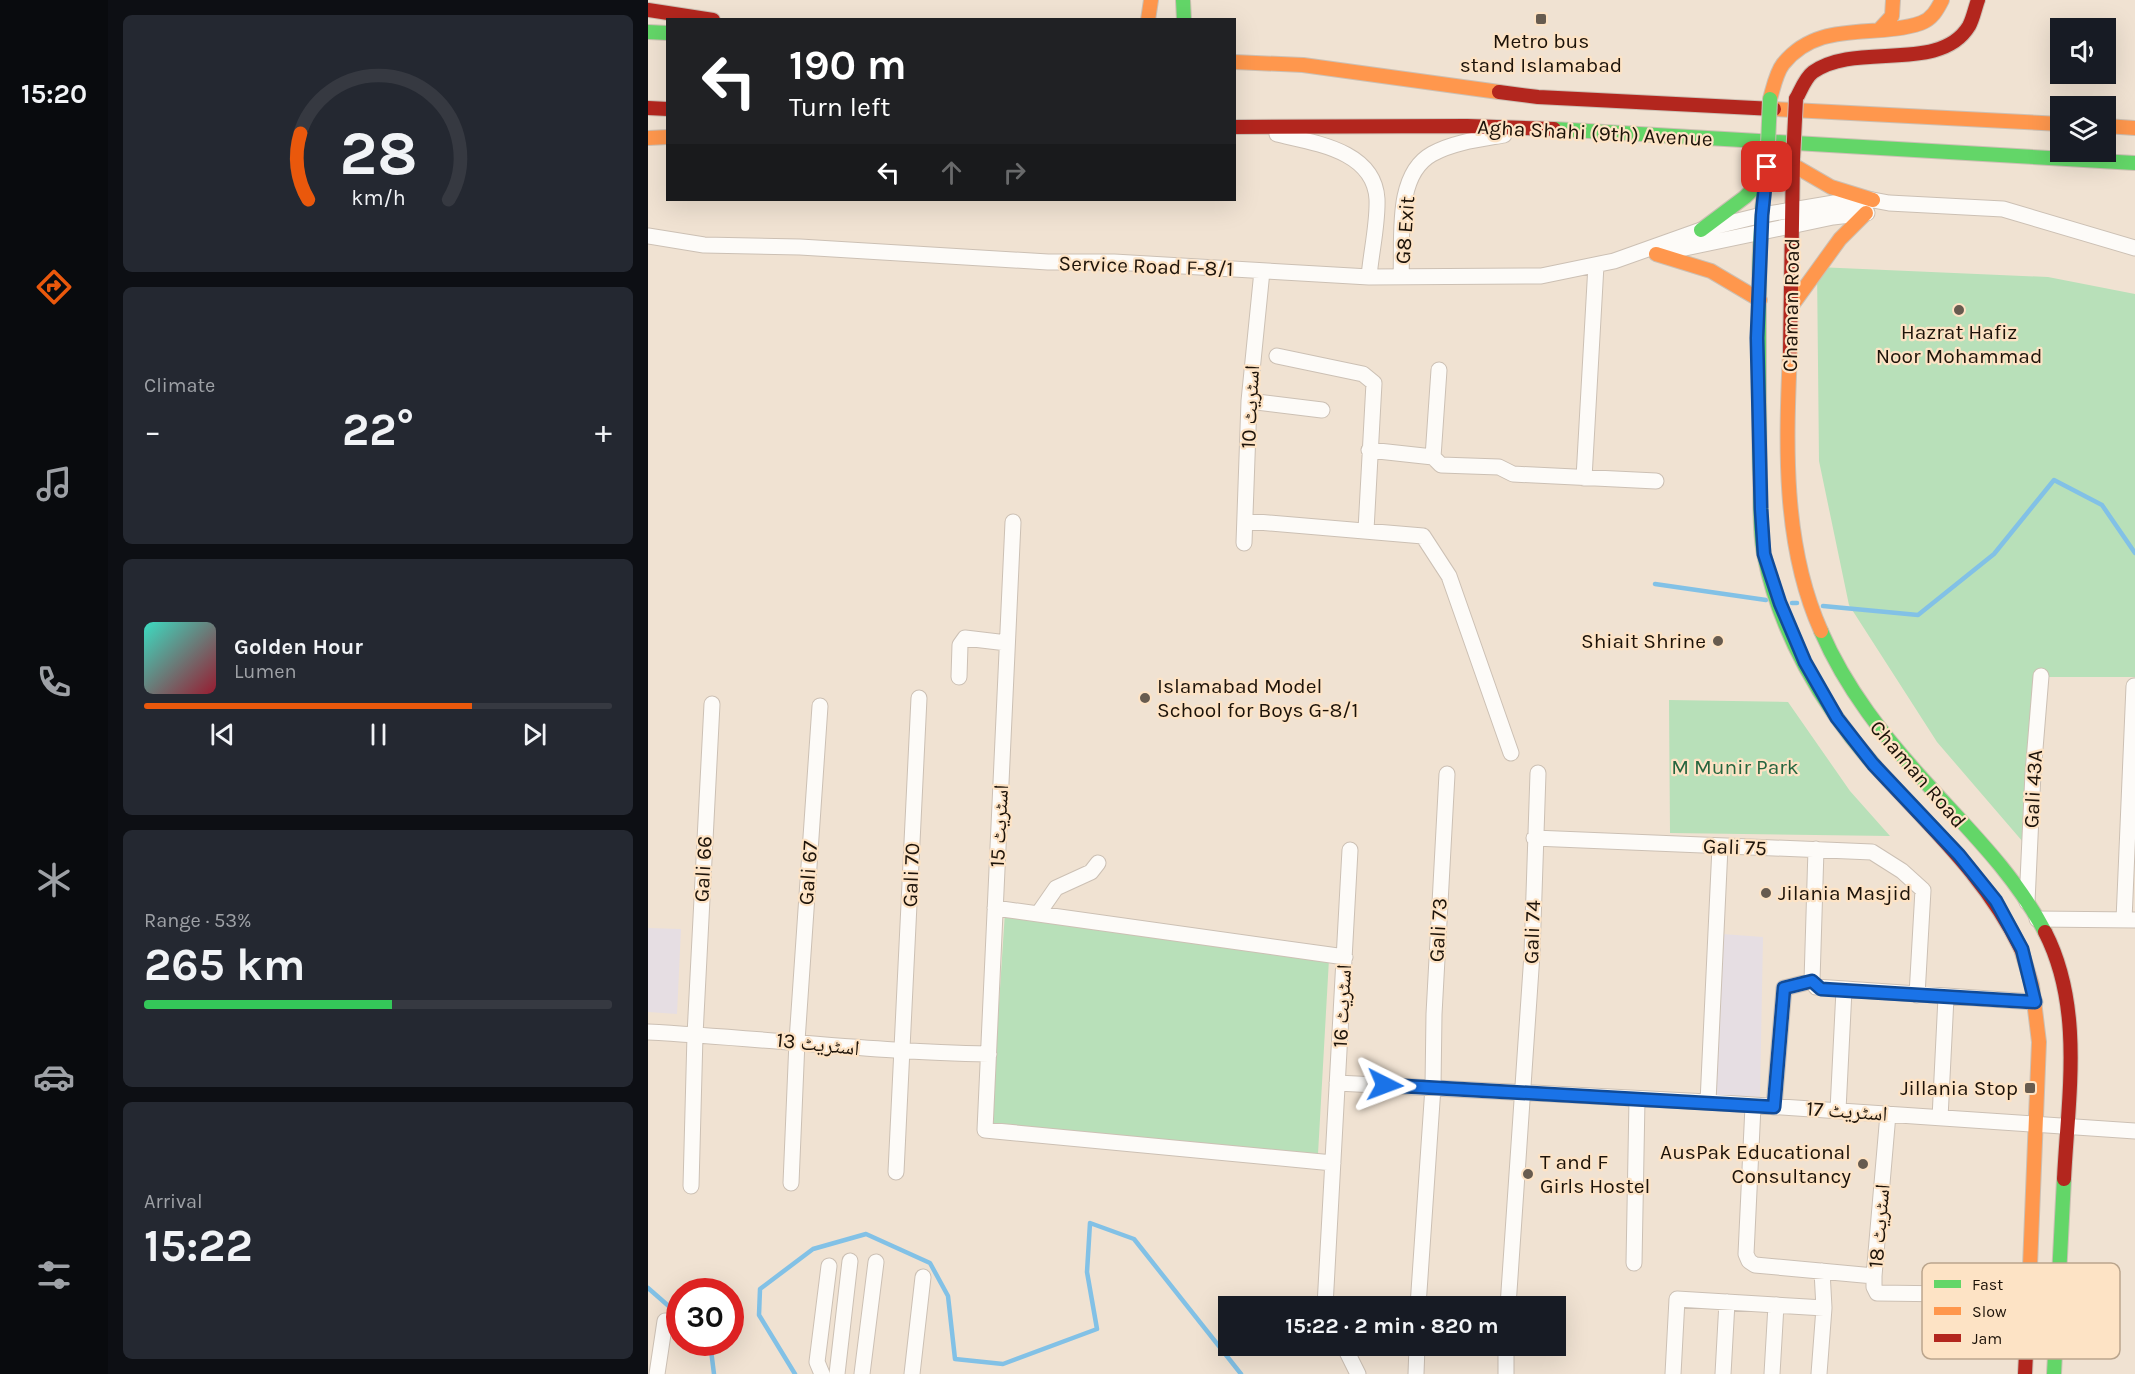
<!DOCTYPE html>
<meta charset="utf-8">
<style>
body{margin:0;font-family:Karla,"Noto Naskh Arabic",sans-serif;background:#242831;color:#f1f3f6;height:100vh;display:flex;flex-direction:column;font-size:22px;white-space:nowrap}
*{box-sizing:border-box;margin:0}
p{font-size:20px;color:#9ea1a6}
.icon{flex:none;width:33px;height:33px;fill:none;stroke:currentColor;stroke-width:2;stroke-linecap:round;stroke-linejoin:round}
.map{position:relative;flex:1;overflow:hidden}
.panel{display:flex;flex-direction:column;gap:15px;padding:15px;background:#0d0f14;width:540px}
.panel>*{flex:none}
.banner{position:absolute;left:18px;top:18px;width:570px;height:183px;border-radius:0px;box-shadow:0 6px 24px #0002;background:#202124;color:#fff;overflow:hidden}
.tools{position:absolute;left:1402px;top:18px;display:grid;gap:12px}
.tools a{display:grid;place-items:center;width:66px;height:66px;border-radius:0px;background:#171b24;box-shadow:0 6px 24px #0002;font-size:30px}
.speed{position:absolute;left:18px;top:1278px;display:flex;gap:12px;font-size:30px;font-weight:700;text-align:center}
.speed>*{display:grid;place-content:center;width:78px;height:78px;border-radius:50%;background:#171b24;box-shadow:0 6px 24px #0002;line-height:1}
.speed .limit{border:9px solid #d22;background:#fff;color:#111}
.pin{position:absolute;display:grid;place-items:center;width:51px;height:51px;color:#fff;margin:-26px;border-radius:12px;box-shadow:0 3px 9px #0006}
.me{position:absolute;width:66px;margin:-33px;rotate:93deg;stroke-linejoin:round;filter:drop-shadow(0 0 4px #0008)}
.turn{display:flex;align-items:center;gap:21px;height:126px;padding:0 24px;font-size:27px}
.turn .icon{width:78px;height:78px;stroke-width:2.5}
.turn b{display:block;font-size:42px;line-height:51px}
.lanes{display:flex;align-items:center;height:57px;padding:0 24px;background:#0003;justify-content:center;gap:30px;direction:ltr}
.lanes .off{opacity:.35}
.big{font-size:45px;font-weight:700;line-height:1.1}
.panel .card{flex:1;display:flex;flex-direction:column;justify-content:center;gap:9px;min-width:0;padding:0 21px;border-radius:9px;background:#242831}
.panel .dial{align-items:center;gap:0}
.dial svg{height:156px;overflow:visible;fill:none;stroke:#363941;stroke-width:7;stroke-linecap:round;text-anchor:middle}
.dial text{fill:#f1f3f6;stroke:none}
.song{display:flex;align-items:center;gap:18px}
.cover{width:72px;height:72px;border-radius:9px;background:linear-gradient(135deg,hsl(170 70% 55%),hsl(350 70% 35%))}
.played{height:6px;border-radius:3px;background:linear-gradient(90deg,#ea580c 70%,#363941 70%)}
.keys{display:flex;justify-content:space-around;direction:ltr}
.heat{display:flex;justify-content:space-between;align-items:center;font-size:33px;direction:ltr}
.charge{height:9px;border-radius:4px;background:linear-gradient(90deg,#34c759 53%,#363941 0)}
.trip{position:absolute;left:570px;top:1296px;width:348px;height:60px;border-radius:0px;background:#171b24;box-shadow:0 6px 24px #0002;font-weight:700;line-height:60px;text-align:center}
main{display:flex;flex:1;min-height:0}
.tab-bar{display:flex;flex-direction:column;width:108px;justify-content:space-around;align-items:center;background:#090b0e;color:#9ea1a6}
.tab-bar .icon{width:42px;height:42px}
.tab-bar .on{color:#ea580c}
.tab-bar b{font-size:27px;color:#f1f3f6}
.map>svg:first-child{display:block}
.commercial{fill:#e6dee3}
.green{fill:#b8e0b9}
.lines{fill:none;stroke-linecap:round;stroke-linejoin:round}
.stream{stroke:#82c1e6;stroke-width:4.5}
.street-casing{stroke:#ccc0b4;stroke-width:17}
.fast-casing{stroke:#ccc0b4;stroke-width:16}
.slow-casing{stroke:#ccc0b4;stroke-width:16}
.jam-casing{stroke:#ccc0b4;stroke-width:16}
.street{stroke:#fdfbf8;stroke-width:15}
.fast{stroke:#63d668;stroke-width:14}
.slow{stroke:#ff974d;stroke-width:14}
.jam{stroke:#b3261e;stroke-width:14}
.fast-bridge-casing{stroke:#ccc0b4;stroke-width:16;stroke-linecap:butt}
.jam-bridge-casing{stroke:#ccc0b4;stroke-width:16;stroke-linecap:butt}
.fast-bridge{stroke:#63d668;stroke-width:14}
.jam-bridge{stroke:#b3261e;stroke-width:14}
.route-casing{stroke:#114b97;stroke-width:15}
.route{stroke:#1a73e8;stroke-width:10}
.poi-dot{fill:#675b4f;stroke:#fde3c5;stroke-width:2}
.labels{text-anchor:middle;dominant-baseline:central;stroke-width:4.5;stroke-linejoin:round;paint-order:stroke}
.poi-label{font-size:21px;fill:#1d1309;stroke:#fde3c5;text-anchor:end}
.street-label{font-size:21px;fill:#1d1309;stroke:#fde3c5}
.park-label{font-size:21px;fill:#25653e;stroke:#fde3c5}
.key{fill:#fde3c5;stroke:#baa58d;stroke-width:1.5}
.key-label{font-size:16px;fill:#1d1309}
</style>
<main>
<nav class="tab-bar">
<b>15:20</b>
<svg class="icon on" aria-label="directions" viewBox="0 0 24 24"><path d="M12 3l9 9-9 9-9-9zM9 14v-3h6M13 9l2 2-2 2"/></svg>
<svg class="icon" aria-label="music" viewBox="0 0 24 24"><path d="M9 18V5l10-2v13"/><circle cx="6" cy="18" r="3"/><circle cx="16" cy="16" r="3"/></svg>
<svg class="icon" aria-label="phone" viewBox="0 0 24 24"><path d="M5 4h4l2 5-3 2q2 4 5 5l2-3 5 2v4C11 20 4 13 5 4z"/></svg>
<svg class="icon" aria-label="climate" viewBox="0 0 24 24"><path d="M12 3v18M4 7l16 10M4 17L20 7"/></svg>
<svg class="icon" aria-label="car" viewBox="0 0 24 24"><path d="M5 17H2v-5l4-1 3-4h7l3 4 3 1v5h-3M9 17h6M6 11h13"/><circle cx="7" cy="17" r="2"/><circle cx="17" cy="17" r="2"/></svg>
<svg class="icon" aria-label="filters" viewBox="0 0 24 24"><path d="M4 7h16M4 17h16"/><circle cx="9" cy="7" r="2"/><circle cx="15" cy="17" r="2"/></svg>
</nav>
<section class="panel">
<div class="card dial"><svg viewBox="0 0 100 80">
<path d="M14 69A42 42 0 1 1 86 69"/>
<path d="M14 69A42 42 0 0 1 10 35" stroke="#ea580c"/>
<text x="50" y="56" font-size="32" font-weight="700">28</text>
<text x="50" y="72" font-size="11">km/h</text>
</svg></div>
<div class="card"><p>Climate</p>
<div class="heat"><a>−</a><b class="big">22°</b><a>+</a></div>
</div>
<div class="card">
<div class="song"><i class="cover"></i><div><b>Golden Hour</b><p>Lumen</p></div></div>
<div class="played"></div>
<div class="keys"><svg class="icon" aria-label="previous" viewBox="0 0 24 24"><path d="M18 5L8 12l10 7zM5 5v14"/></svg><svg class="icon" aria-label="pause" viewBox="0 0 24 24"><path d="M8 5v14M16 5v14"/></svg><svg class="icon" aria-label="next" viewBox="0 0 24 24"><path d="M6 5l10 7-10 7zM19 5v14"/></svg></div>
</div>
<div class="card"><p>Range · 53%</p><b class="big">265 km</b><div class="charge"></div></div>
<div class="card"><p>Arrival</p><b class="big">15:22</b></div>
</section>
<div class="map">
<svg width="1487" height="1374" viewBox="0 0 1487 1374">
<rect width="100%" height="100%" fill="#f0e2d2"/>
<path class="commercial" d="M0,928L33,929L29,1014L0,1012Z
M1074,934L1115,937L1112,1097L1066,1095Z"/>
<path class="green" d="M1169,267L1400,277L1487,294V677H1394L1375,842L1289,742L1201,605L1171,461Z
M1021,700L1140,702L1202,791L1242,836L1022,833Z
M357,912L681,959L670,1154L343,1126Z"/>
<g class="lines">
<path class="stream" d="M1007,584L1118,600
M1144,603H1149
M1175,606L1270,615L1346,554L1406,480L1454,505L1487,553
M0,1288L32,1316
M62,1342L66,1374
M147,1374L111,1315L112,1289L165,1249L218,1234L282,1263L300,1296L307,1359L355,1364L449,1329L439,1272L442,1223L486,1239L593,1374"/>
<g class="street-casing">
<path id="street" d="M629,134C666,143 726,150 729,199C730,224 723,252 721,277
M0,236L56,245L152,247L400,262H466L721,277L893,276L966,261L1053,230L1114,215L1192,202L1225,200L1241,203L1355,209L1487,248
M1013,253L1185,217L1219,213
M753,276C755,240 746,175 784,154C806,142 833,139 856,135
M629,356L715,374L726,383L718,530
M601,401L674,410
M721,450L785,457L793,465L851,467L865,474L1008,481
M785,457L791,370
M936,478L948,265
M598,521L775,536L801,576L863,753
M365,522L337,1130L685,1163
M596,543L601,401L614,271
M311,677L312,645L317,638L359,643
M886,838L1224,852L1254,871L1275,890L1269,995
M1168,849L1164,981L1168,987L1387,1002
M1379,902L1385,773L1393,676
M347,908L697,957
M390,914L408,888L443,872L450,863
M1389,919L1487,920
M1476,920L1486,686
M0,1032C114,1038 227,1052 341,1054
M689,1083L1060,1102L1487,1131
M1060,1102L1072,847
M1105,1106L1098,1254L1101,1261L1107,1265L1226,1276
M1126,1107L1136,988L1164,981
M1190,1110L1196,990
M1240,1114L1226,1276V1287L1229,1293L1381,1295
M1292,1118L1298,997
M248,1172L271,698
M143,1183L149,1041L172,706
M43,1186L47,1035L64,704
M986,1263L989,1099
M677,1306L702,850
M770,1306L785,1087L786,1014L799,774
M860,1306L884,954L890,773
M696,1346L710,1374
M9,1374L17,1321
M174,1374L169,1362L181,1266
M189,1374L202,1261
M214,1374L228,1262
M264,1374L275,1277
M768,1374L769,1346
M858,1374V1346
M1025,1374L1029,1299L1176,1308L1174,1271
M1075,1374L1079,1302
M1124,1374L1128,1305
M1171,1374L1176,1308"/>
</g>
<g class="fast-casing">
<path id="fast" d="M535,0L536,20
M0,32L20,33
M906,129L1487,163
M1119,167C1110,228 1111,292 1111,354C1111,395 1111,436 1112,477C1113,502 1111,529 1116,554C1131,632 1175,707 1227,766
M1053,230L1097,197L1117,177
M1173,631C1198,689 1237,738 1280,785C1322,831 1368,876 1397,932
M1406,1374L1416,1179"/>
</g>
<g class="slow-casing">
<path id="slow" d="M500,20L503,0
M1232,29L1244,16L1245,0
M586,62L655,65L851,92
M1122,99C1125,89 1128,73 1135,64C1171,19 1226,39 1273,23C1284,19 1289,10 1294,0
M1126,109L1413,124
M1458,126L1487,128
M0,138L20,137
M1145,165L1183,187L1225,200
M1008,254L1063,271L1112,300
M1145,304L1192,239L1218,213
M1142,351C1138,444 1134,544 1173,631
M1373,949L1384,985L1391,1042L1381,1291"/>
</g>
<g class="jam-casing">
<path id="jam" d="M0,10L65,20
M851,92L890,97L1126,109
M1148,99C1153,90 1157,78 1165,72C1208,41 1292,74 1321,26C1325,19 1327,8 1330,0
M0,108L20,109
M586,127L819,126L906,129
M1142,351L1145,159
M1227,766C1280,825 1338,876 1373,949
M1397,932C1436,1008 1420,1097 1416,1179
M1377,1374L1381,1291"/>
</g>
<use href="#street" class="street"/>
<use href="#fast" class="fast"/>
<use href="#slow" class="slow"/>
<use href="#jam" class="jam"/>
<g class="fast-bridge-casing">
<path id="fast-bridge" d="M1119,167L1122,99"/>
</g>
<g class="jam-bridge-casing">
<path id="jam-bridge" d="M1145,159L1148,99"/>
</g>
<use href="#fast-bridge" class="fast-bridge"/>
<use href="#jam-bridge" class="jam-bridge"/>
</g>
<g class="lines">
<g class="route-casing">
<path id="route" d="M737,1085L1126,1107L1136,988L1164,981L1173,989L1387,1002L1374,949L1348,901L1311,855L1225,764L1189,718L1157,662L1132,603L1116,554L1113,509L1109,338L1114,215L1119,167"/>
</g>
<use href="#route" class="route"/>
</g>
<g class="poi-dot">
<rect x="887" y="13" width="12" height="12" rx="3"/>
<circle cx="1311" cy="310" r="6"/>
<circle cx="1070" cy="641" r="6"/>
<circle cx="497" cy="698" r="6"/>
<circle cx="1118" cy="893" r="6"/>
<rect x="1376" y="1082" width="12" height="12" rx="3"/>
<circle cx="1215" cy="1164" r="6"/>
<circle cx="880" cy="1174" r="6"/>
</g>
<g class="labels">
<g class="poi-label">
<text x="893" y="41" text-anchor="middle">Metro bus<tspan x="893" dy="24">stand Islamabad</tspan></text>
<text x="1311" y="332" text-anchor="middle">Hazrat Hafiz<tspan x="1311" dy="24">Noor Mohammad</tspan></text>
<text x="1058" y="641">Shiait Shrine</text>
<text x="509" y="686" text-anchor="start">Islamabad Model<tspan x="509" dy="24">School for Boys G-8/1</tspan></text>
<text x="1130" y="893" text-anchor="start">Jilania Masjid</text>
<text x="1370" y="1088">Jillania Stop</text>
<text x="1203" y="1152">AusPak Educational<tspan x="1203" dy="24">Consultancy</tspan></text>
<text x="892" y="1162" text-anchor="start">T and F<tspan x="892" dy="24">Girls Hostel</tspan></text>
</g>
<g class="street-label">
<text transform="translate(947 133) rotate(3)">Agha Shahi (9th) Avenue</text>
<text transform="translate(757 230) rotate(-86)">G8 Exit</text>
<text transform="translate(498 266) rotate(2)">Service Road F-8/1</text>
<text transform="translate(1143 305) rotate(-89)">Chaman Road</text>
<text transform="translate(602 407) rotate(-87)">اسٹریٹ 10</text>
<text transform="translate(1270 774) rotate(49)">Chaman Road</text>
<text transform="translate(1385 789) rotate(-87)">Gali 43A</text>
<text transform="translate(351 826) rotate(-87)">اسٹریٹ 15</text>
<text transform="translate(1087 847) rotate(2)">Gali 75</text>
<text transform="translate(55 869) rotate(-87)">Gali 66</text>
<text transform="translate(160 873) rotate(-86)">Gali 67</text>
<text transform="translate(263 875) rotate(-88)">Gali 70</text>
<text transform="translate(790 930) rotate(-87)">Gali 73</text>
<text transform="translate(884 932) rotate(-88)">Gali 74</text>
<text transform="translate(694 1006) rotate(-87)">اسٹریٹ 16</text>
<text transform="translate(170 1044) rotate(6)">اسٹریٹ 13</text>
<text transform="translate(1199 1111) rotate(4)">اسٹریٹ 17</text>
<text transform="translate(1231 1226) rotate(-85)">اسٹریٹ 18</text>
</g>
<g class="park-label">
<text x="1087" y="767">M Munir Park</text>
</g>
</g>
<rect x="1274" y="1263" width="198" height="96" rx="9" class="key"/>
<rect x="1286" y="1280" width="27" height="8" fill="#63d668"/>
<rect x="1286" y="1307" width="27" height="8" fill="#ff974d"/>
<rect x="1286" y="1334" width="27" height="8" fill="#b3261e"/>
<g class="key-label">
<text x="1324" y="1290">Fast</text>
<text x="1324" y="1317">Slow</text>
<text x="1324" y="1344">Jam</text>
</g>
</svg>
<div class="tools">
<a><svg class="icon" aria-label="sound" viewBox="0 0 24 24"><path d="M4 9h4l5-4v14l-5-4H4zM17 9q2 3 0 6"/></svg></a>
<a><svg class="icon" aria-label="layers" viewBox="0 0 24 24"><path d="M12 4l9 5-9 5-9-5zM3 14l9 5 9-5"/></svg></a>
</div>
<div class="speed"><div class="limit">30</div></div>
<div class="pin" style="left:1119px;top:167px;background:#d93025"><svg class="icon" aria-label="arrive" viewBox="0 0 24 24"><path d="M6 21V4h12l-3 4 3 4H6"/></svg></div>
<svg class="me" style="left:737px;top:1085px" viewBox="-20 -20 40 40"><path d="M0-17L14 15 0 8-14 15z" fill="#1a73e8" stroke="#fff" stroke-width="4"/></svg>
<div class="trip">15:22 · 2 min · 820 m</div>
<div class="banner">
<div class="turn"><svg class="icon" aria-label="left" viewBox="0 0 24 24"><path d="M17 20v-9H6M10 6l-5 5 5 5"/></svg><div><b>190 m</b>Turn left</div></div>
<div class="lanes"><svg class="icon" aria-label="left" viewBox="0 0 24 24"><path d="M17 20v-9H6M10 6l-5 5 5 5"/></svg><svg class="icon off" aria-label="ahead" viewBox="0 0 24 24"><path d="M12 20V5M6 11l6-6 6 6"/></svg><svg class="icon off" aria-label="right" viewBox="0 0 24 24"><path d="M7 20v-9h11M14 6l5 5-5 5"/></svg></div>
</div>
</div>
</main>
